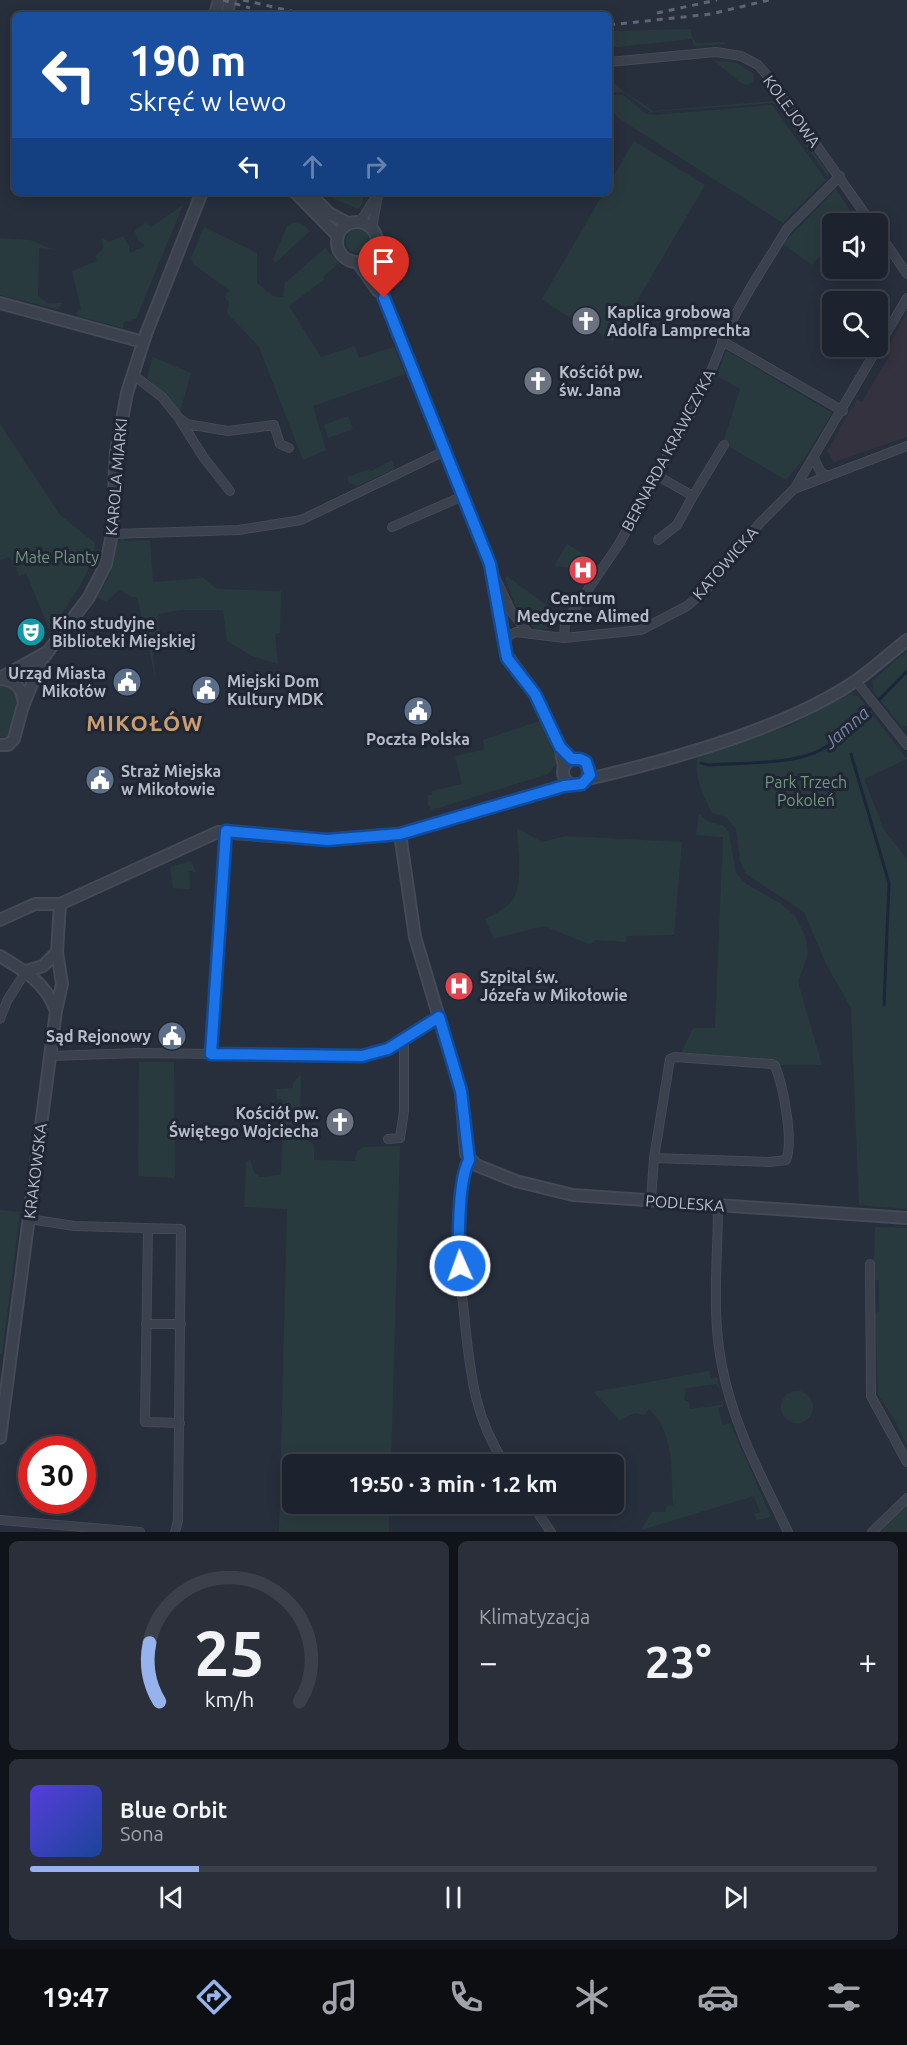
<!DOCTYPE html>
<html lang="pl">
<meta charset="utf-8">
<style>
body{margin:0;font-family:Ubuntu,sans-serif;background:#2a2f3a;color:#f1f3f6;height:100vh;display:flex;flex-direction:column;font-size:22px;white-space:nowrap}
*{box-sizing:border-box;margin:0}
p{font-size:20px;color:#a0a4aa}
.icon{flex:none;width:33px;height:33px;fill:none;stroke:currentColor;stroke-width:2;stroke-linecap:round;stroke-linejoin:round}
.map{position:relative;height:1532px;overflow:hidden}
.side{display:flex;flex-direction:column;gap:9px;padding:9px;background:#101319;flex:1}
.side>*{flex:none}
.guide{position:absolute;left:12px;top:12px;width:600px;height:183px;border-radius:9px;box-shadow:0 3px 15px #0003,0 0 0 2px #3b404a;background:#1a4fa0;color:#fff;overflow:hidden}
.controls{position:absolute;left:822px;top:213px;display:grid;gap:12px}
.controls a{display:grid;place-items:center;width:66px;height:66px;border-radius:9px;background:#1d232e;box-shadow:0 3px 15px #0003,0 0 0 2px #3b404a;font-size:30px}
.speed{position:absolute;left:18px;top:1436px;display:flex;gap:12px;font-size:30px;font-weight:700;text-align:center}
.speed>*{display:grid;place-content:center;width:78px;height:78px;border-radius:50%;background:#1d232e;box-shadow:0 3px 15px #0003,0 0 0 2px #3b404a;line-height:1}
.speed .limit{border:9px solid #d22;background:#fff;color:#111}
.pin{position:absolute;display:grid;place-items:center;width:51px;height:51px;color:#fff;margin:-62px -26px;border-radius:50% 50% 50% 0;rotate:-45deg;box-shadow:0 0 6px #0007}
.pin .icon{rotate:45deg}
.me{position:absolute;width:66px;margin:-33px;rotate:358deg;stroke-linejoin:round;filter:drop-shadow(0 0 4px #0008)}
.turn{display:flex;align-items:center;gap:21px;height:126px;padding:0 18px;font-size:27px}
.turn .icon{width:78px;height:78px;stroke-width:2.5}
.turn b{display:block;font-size:42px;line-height:51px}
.lanes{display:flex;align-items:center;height:57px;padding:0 18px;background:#0003;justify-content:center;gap:30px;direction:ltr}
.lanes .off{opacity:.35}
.big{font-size:45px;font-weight:700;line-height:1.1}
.side .tile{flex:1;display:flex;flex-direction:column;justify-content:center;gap:9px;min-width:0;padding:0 21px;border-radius:9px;background:#2a2f3a}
.side .dial{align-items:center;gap:0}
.dial svg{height:156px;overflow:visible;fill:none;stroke:#3b404a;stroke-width:7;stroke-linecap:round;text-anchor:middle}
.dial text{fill:#f1f3f6;stroke:none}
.song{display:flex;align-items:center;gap:18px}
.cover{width:72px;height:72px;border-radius:9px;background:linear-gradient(135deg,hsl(250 70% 55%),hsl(220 70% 35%))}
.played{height:6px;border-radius:3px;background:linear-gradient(90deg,#96b3ee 20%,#3b404a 20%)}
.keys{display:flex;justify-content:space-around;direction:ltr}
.heat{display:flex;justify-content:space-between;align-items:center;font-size:33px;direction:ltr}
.side .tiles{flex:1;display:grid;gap:9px;grid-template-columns:1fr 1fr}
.tile:last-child{grid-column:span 2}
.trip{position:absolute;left:282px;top:1454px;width:342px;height:60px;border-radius:9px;background:#1d232e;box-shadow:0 3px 15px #0003,0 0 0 2px #3b404a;font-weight:700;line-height:60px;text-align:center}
.menu{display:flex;height:96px;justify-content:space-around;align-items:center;background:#0c0e12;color:#a0a4aa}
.menu .icon{width:42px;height:42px}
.menu .active{color:#96b3ee}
.menu b{font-size:27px;color:#f1f3f6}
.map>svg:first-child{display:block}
.medical{fill:#35323f}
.green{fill:#293a3e}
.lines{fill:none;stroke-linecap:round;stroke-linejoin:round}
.stream{stroke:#1b263a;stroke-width:3}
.minor-casing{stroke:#444a56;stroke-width:10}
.tertiary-casing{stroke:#444a56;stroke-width:14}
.minor{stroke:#3b414d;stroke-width:8}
.tertiary{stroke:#3b414d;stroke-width:10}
.rail{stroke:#5e6574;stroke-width:3;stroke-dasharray:6 6;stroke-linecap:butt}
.route-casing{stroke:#114b97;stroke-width:15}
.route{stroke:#1a73e8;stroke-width:10}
.labels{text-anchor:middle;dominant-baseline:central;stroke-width:6;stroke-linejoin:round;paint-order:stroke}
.street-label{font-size:16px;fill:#b7bdc8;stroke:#202633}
.poi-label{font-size:16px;font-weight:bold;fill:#b7bdc8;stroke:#202633;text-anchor:start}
.park-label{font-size:16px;fill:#71977c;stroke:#202633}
.water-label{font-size:18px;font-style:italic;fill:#7485a4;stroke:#202633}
.district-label{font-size:22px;font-weight:bold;letter-spacing:1.5px;fill:#cb9d6f;stroke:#202633}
</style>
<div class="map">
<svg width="907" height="1532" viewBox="0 0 907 1532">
<rect width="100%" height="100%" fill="#272f3d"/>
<path class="medical" d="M907,313V437L834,462L827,451L857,399L862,402L889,356L886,350Z"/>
<path class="green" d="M691,29L692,38L697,43L725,42V44L694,46L692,39L609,48V31Z
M713,60L737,63L754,74L753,82L747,85L741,83Z
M609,78L622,90L653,111L773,101L782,108L828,172V177L781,109L773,103L651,112L624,92L609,93Z
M609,95H623L646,114L654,115L772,105L826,180L783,223L618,118L609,104Z
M634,141L705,185L613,342L593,329L591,332L542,299L604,192H609V183Z
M836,189L856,219L851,223L832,224V243L812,265L783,244Z
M326,192H363V203L358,209L326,195Z
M183,205L136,319L124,322L123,328L78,316L76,313L81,310L72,271L97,261L95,256L103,249L102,238L109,242L123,236L129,246V252L133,253L136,249L144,247V244L139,241L134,230L146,223L151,227Z
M293,223L302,224L310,231L275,263L273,259L287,226Z
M204,227L257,253V283L273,296L283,297L285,283L325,248L339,263L323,277L325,279L289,306L321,357L355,346L359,358L394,347L405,374L313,406L326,450L303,460L259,347L227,313L229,302L224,297L230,291L193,264L191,258Z
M346 241a12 12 0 1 1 24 0a12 12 0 1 1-24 0Z
M0,238L30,240L52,249L39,248L38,296L48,303H63L57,309L0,295Z
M726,350L832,413L805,457L786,480L723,443L740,389L717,376Z
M153,357L191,373L180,412L147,377Z
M348,416L353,429L328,438L324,425Z
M0,424L60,515L95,543C92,574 73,596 56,622L51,624L50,631L26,573L19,576L16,569L18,567H14L10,557L0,560Z
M392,460L395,469L357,486L349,483L347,477L370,469L371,471Z
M123,538L124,541L150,540L153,582L203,578L217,589L281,591L280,633L275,634L278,664L252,656L227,641L223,610H180L158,614L161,644L152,647L156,680L137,597H130L120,589L106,602L97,597L110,575L117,544Z
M567,544L584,554L574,568L554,566Z
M507,576L558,614L560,618L554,628L539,630L521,619L505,579Z
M907,651V726L902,727L874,692L872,681Z
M3,684L13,686L19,699L9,735L0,741V685Z
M848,694L858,696L907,759L864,779L884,830L907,859V1209L859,1205L851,1008L827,966L804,912L746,874L740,861L736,829L726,817L712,813C704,798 692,773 698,756L703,753L790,726Z
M540,721L558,762L548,774L432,810L428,805V795H432V791L462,784L455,756L484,750L483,740Z
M699,814L709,822L724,826L729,833L736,873L746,884L780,903L795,916L805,935L808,954L798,982L822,1065H778L770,1061L681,1054L693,1028H715L723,837L696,835Z
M517,828L542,842L565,836L682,842L674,935L627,936L626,942L596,940L589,944L544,926L494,939L485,919C495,914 510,907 515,896C523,876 518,849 517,828Z
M191,861L196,872L189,871L190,889L173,888L170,867Z
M139,1062H174L175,1178L138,1176Z
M301,1074L300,1115L283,1114L282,1099H277L276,1089L293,1088V1083Z
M282,1120H302L307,1140L314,1145V1160L355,1161L357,1151L364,1147L400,1146L391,1464H292V1503H389V1532H279L287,1209L244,1207L246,1163L250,1159L254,1172L260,1177L281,1175L283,1129L286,1128Z
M0,1210L20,1212L2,1354H0Z
M875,1227L907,1228V1447L897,1424L878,1395L875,1313L879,1312V1280H873Z
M709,1371L711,1379L717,1377L720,1390L717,1384L686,1388L684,1400L689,1402L690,1409L721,1405L722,1398L724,1406L718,1408L723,1425L730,1423L771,1517L757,1520L754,1514L760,1512L754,1496L641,1530L652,1512H666V1506L673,1505C671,1472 675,1433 649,1409L644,1415L635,1413L619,1420L594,1392Z
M781 1407a16 16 0 1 1 32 0a16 16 0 1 1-32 0Z
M907,1503V1532H877Z"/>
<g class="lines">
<path class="stream" d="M851,754L889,883L884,1005
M701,763L709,765C742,762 783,765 814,753C840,744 886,692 907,671"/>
<g class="minor-casing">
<path id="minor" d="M609,62L716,52L741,56L758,65L766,74L872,224
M360,222L379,192
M372,229L378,195
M878,232L907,274
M722,341L843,411
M132,374L162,397L179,418L187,424L228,431L274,425L280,444L289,448
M180,420L204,458L230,491
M814,458L820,471L827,476
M656,475L693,496L724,445
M795,488L907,298
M392,527L463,496
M112,534L239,530L301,520L445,451
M658,540L677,525L693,496
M495,577L511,611L529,634
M564,638L565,623L619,544L703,391L729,326L751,287L787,229L840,176
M505,643L508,636L516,632L564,638L641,630L687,606L704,592L760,523L794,489L907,446
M856,681L907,745
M0,1019L7,1001L26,971
M211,1054L226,831
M50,1056L138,1053L362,1056L389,1049L439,1017
M388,1139L400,1138L404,1111V1040
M469,1160L465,1167C462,1193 458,1219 458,1245C458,1271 463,1298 465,1324C471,1378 475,1418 505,1464
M651,1200L654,1158L670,1059L675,1057L772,1064L775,1066C783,1085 794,1141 786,1160L770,1162L654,1158
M718,1205C718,1259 711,1313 722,1366C733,1425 762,1478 788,1532
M29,1219L74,1226L181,1229L178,1521L175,1532
M148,1229L145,1422L180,1423
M870,1264L871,1396L907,1462
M146,1324H181
M531,1503L551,1532
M0,1520L140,1532
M872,1532L907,1498"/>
</g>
<g class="tertiary-casing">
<path id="tertiary" d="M215,15L219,0
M227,15L230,0
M295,192L338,236
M308,192L329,213L349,224
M337 242a20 20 0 1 1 40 0a20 20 0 1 1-40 0Z
M372,256L384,298L490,564L499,603L506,654L535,694L560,746L564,767
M358,263L378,291
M0,303L143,342
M0,678L45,653
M0,679C16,680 22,688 24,704
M0,745H8L14,739L22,709L41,661L89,597L106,564L112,534L116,451L127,393L146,334L202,192
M563 772a13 13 0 1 1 26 0a13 13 0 1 1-26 0Z
M588,779C671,760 787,728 857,680C874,668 890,653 907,640
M400,834L415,937L461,1091L466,1154L476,1165L516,1181L573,1195L907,1218
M60,904L218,832L327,840L400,834L571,784
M0,920L35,904H60
M0,956C25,971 46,983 56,1011
M26,971L43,966L57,952
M0,1438L56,1011L62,984L57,952L60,904"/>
</g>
<use href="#minor" class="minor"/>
<use href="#tertiary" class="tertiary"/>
<path class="rail" d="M223,0L250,8
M243,0L308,15
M657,13L717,0
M609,25L711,14L769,0"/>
</g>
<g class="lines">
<g class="route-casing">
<path id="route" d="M384,298L490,564L507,658L535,694L560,747L572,759H580L586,762L590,775L582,784L564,786L400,834L327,840L226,831L211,1054L362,1056L388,1049L439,1017L461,1091L469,1160C458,1180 458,1242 460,1266"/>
</g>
<use href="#route" class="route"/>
</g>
<defs>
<g id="church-disc" transform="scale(1.5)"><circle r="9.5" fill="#6b7280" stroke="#202633"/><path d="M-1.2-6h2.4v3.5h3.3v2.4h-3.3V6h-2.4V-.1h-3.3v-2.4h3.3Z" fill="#fff"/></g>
<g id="hospital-disc" transform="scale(1.5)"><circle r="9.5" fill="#e0444e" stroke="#202633"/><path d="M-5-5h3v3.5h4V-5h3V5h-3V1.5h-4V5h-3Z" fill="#fff"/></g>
<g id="theatre-disc" transform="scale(1.5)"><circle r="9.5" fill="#0f9aa8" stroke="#202633"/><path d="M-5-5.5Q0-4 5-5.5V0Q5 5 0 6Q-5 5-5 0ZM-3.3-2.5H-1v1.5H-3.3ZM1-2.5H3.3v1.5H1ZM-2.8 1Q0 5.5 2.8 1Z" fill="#fff"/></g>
<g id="civic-disc" transform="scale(1.5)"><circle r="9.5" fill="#5c6f8a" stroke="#202633"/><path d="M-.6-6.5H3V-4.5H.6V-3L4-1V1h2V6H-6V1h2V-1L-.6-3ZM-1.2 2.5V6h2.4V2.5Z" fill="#fff"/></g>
</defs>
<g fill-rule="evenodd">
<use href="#church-disc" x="586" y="321"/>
<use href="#church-disc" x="538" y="381"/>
<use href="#hospital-disc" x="583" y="570"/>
<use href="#theatre-disc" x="31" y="632"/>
<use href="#civic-disc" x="127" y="682"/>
<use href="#civic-disc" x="206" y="690"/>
<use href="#civic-disc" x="418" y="711"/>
<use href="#civic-disc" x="100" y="780"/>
<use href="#hospital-disc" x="459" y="986"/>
<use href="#civic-disc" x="172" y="1036"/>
<use href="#church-disc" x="340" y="1122"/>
</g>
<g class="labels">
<g class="street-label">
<text transform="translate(792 111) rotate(54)">KOLEJOWA</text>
<text transform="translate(668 450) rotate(-62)">BERNARDA KRAWCZYKA</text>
<text transform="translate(116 477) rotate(-85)">KAROLA MIARKI</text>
<text transform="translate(725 563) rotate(-49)">KATOWICKA</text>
<text transform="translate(35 1171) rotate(-83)">KRAKOWSKA</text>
<text transform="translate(685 1203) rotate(4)">PODLESKA</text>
</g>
<g class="poi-label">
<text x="607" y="312">Kaplica grobowa<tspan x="607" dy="18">Adolfa Lamprechta</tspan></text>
<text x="559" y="372">Kościół pw.<tspan x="559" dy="18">św. Jana</tspan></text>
<text x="583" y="598" text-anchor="middle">Centrum<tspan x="583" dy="18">Medyczne Alimed</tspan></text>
<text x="52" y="623">Kino studyjne<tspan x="52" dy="18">Biblioteki Miejskiej</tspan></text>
<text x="106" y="673" text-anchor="end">Urząd Miasta<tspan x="106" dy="18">Mikołów</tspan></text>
<text x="227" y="681">Miejski Dom<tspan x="227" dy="18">Kultury MDK</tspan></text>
<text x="418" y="739" text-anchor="middle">Poczta Polska</text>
<text x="121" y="771">Straż Miejska<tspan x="121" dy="18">w Mikołowie</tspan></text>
<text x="480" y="977">Szpital św.<tspan x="480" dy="18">Józefa w Mikołowie</tspan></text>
<text x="151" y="1036" text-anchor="end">Sąd Rejonowy</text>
<text x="319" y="1113" text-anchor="end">Kościół pw.<tspan x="319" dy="18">Świętego Wojciecha</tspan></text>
</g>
<g class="park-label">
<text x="57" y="557">Małe Planty</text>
<text x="806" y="782">Park Trzech<tspan x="806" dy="18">Pokoleń</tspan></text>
</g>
<g class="water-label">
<text transform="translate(846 727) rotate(-41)">Jamna</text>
</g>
<g class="district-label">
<text x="145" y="722">MIKOŁÓW</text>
</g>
</g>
</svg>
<div class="controls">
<a><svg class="icon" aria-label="sound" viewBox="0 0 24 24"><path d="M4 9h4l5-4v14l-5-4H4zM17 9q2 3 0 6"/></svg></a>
<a><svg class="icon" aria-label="search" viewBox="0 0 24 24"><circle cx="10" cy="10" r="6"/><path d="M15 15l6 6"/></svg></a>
</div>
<div class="speed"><div class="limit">30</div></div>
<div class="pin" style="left:384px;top:298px;background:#d93025"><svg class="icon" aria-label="arrive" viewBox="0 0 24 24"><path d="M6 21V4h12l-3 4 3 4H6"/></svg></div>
<svg class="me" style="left:460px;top:1266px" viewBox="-20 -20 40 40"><circle r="17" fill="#1a73e8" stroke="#fff" stroke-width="3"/><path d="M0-11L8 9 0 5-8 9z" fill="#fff"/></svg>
<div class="trip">19:50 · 3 min · 1.2 km</div>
<div class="guide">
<div class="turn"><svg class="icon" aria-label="left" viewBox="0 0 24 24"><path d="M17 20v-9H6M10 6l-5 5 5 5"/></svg><div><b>190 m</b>Skręć w lewo</div></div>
<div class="lanes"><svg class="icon" aria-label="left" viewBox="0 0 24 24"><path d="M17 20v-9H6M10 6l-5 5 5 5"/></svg><svg class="icon off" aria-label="ahead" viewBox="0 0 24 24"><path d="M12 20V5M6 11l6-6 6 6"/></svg><svg class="icon off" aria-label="right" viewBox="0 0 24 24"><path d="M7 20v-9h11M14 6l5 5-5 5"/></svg></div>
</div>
</div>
<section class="side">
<div class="tiles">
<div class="tile dial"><svg viewBox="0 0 100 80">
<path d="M14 69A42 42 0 1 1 86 69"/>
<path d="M14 69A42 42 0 0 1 9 39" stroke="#96b3ee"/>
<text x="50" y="56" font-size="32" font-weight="700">25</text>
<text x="50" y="72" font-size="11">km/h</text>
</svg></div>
<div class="tile"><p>Klimatyzacja</p>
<div class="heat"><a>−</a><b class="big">23°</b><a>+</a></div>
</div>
<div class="tile">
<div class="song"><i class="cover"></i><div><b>Blue Orbit</b><p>Sona</p></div></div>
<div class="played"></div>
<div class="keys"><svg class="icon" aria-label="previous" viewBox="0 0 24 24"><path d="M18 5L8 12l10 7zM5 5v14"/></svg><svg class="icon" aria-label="pause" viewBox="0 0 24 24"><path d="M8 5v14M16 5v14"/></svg><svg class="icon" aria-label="next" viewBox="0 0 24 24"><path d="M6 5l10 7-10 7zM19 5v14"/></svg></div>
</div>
</div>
</section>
<nav class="menu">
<b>19:47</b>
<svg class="icon active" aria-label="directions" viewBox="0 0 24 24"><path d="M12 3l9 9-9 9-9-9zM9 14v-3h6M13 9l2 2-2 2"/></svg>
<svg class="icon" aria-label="music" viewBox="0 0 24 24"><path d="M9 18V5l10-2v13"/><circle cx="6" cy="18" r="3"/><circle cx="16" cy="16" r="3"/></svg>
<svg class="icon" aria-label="phone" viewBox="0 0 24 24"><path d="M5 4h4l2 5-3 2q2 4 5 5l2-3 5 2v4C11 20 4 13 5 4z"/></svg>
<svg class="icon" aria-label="climate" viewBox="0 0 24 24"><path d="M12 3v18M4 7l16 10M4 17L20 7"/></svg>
<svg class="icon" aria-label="car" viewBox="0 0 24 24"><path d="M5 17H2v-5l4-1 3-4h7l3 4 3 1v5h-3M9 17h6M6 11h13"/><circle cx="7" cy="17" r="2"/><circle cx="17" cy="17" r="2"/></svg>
<svg class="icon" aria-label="filters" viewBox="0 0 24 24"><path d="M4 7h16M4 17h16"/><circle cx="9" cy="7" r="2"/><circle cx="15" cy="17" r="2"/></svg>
</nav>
